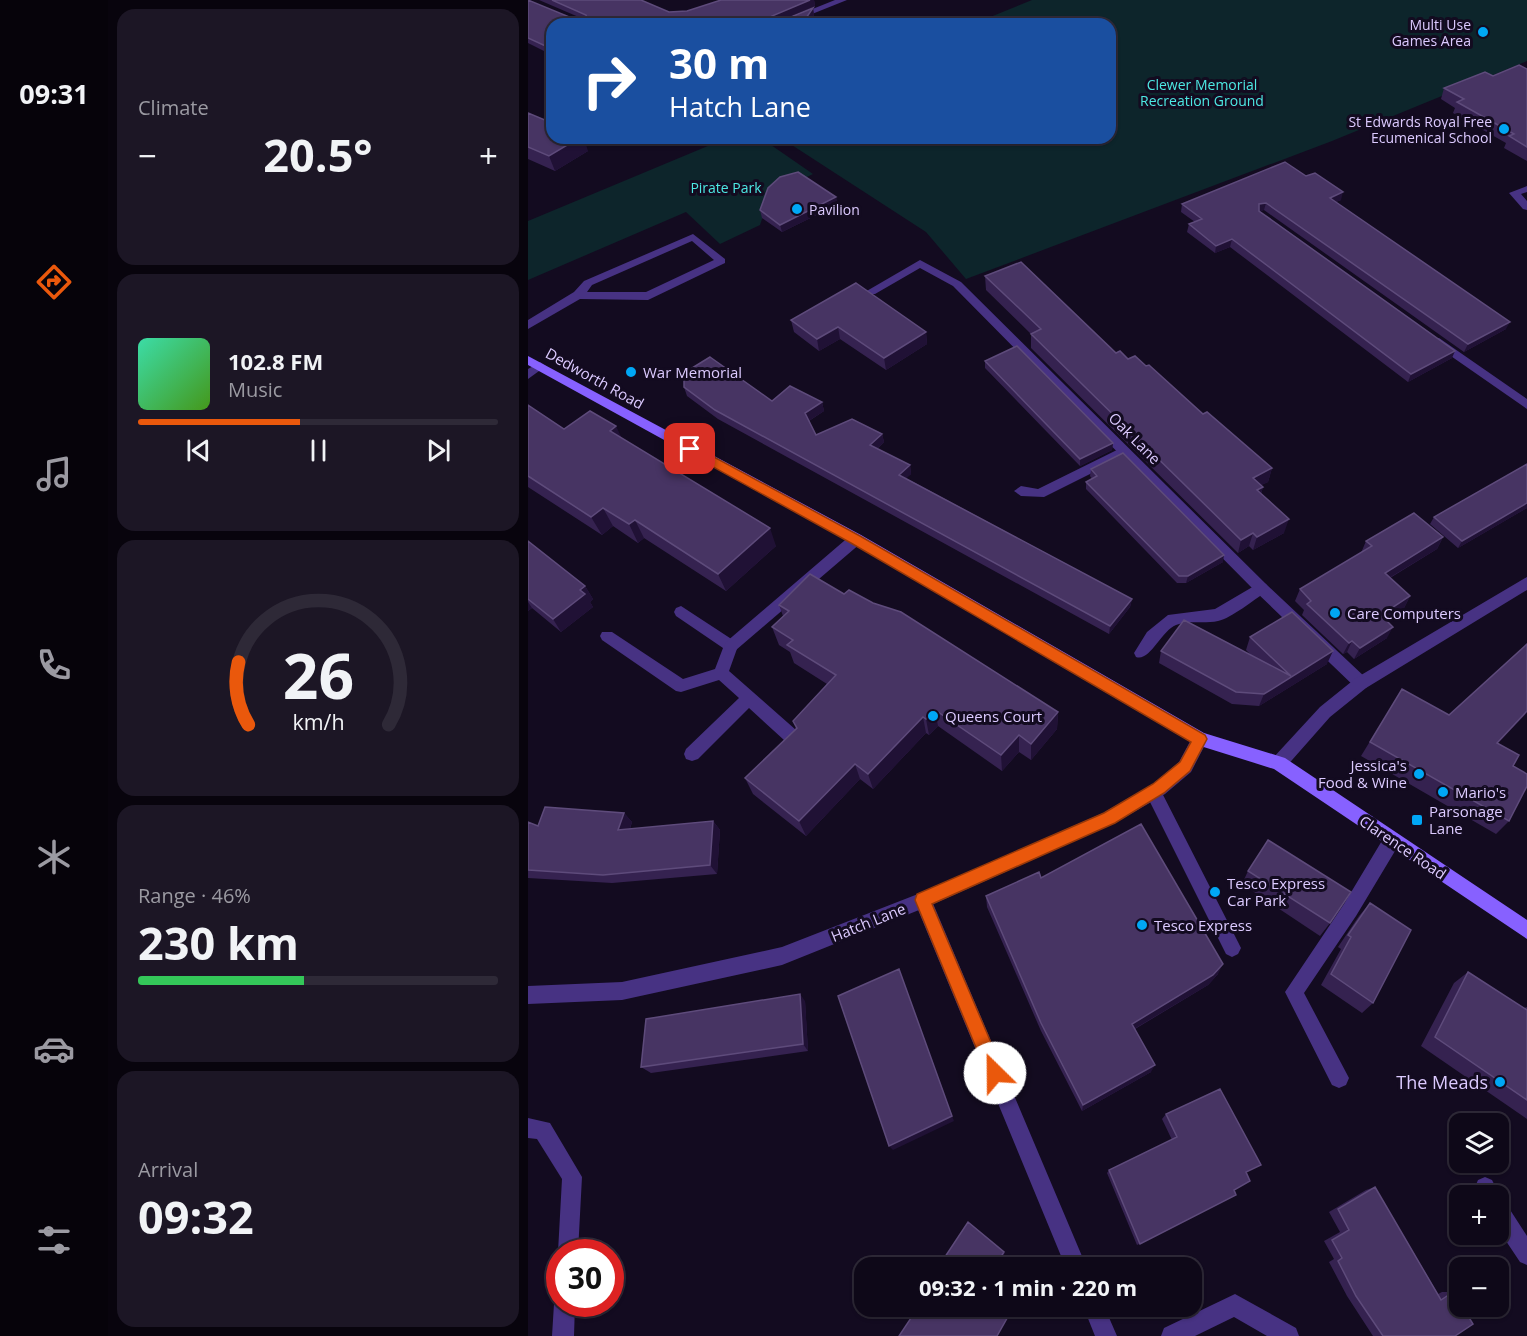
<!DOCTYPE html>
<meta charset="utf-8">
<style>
body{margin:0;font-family:"Open Sans",sans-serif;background:#1c1625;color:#f1f3f6;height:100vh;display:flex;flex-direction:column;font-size:22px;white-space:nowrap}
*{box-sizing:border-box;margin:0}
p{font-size:20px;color:#9b9aa2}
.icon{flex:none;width:33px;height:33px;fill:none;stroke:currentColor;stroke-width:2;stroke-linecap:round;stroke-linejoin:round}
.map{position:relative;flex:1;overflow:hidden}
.sheet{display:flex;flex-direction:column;gap:9px;padding:9px;background:#08040d;width:420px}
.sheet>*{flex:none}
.guide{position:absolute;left:18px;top:18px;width:570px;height:126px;border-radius:18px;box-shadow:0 2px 4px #0004,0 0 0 2px #2e2937;background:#1a4fa0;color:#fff;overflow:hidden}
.fabs{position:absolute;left:921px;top:1113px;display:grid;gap:12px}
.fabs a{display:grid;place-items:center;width:60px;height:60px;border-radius:12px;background:#0e0818;box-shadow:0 2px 4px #0004,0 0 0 2px #2e2937;font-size:30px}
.speed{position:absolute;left:18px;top:1239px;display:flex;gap:12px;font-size:30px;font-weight:700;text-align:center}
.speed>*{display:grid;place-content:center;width:78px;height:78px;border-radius:50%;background:#0e0818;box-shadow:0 2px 4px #0004,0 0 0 2px #2e2937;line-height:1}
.speed .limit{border:9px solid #d22;background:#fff;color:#111}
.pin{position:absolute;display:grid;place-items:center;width:51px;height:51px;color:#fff;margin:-26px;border-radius:12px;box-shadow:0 3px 9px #0006}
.me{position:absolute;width:66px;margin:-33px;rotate:337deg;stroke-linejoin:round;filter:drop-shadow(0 0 4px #0008)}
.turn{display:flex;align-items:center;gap:21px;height:126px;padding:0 24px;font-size:27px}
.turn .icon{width:78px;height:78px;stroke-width:2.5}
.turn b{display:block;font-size:42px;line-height:51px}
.big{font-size:45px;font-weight:700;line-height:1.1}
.sheet .tile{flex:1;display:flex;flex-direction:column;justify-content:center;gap:9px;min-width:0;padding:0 21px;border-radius:18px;background:#1c1625}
.sheet .dial{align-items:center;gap:0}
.dial svg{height:156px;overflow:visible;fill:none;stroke:#2e2937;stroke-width:7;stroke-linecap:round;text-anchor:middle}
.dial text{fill:#f1f3f6;stroke:none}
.song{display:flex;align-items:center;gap:18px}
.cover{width:72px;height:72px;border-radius:9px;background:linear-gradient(135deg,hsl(160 70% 55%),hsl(100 70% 35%))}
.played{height:6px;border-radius:3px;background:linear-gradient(90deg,#ea580c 45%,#2e2937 45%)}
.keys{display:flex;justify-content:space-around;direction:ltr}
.heat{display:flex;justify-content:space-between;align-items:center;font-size:33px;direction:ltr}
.charge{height:9px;border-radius:4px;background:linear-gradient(90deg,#34c759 46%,#2e2937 0)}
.trip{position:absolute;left:326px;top:1257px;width:348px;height:60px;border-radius:18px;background:#0e0818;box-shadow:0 2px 4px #0004,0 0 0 2px #2e2937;font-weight:700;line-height:60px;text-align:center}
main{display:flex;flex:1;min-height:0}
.tab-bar{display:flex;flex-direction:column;width:108px;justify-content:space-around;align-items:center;background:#06030a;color:#9b9aa2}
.tab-bar .icon{width:42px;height:42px}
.tab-bar .selected{color:#ea580c}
.tab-bar b{font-size:27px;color:#f1f3f6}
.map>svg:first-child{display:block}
.green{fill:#0d252b}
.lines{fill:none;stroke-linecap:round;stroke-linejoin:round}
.service{fill:#473283;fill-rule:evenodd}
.minor{fill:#473283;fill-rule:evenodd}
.tertiary{fill:#473283;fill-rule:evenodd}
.secondary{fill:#8761ff;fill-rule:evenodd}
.wall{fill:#352250}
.shaded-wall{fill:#201135}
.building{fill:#473463;stroke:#5e4b7b;stroke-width:1.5}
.route{fill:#ea580c;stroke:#983908;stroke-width:1.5}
.poi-dot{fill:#00a7f5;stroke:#130b20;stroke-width:2}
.labels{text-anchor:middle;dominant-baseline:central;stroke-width:6;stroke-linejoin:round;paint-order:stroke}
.far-poi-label{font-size:14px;fill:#dccaff;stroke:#130b20;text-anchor:end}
.far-park-label{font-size:14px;fill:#4de8e3;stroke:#130b20}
.poi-label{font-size:15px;fill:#dccaff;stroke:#130b20;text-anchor:start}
.street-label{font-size:15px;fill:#dccaff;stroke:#130b20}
.near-poi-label{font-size:18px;fill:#dccaff;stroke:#130b20;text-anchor:end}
</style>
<main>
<nav class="tab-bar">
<b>09:31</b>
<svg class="icon selected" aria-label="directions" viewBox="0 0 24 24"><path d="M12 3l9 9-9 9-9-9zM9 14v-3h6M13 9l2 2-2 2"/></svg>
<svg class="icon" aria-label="music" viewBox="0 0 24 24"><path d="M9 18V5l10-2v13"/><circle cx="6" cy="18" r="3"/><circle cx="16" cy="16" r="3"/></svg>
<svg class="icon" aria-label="phone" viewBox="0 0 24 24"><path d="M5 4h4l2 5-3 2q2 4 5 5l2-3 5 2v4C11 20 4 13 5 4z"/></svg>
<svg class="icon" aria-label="climate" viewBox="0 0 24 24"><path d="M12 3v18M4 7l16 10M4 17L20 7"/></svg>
<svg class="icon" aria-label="car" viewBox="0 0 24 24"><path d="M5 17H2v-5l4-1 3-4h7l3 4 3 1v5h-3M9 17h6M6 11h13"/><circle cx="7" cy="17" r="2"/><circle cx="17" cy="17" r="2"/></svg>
<svg class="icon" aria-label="filters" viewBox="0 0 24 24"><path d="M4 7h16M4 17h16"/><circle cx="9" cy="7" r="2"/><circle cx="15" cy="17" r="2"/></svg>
</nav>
<section class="sheet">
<div class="tile"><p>Climate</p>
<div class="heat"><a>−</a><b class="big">20.5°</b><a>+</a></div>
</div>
<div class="tile">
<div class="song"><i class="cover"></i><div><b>102.8 FM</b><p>Music</p></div></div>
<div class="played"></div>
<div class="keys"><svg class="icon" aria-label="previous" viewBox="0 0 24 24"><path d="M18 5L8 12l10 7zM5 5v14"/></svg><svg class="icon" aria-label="pause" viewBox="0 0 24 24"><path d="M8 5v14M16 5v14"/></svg><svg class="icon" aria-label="next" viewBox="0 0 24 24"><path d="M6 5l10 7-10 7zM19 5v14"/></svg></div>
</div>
<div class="tile dial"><svg viewBox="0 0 100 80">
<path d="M14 69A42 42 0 1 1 86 69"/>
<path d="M14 69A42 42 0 0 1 9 37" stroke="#ea580c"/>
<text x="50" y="56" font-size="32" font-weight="700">26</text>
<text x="50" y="72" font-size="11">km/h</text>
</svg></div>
<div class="tile"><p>Range · 46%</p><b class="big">230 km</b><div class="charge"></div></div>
<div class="tile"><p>Arrival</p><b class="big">09:32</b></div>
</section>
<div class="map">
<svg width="999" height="1336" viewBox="0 0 999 1336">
<rect width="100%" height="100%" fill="#130b20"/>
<path class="green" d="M504,0H999V61L804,141L438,279L398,232L253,138H582V24H445Z
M199,138H233L285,174L242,195L232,225L192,244L158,212L0,280V221Z"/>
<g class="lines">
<path class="service" d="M999,186V192L993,194L999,201V210L995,209L981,193Z
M165,234L197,259V263L120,300L52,299L0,329V320L46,292L56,281ZM164,241L186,260L118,292H59L64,285Z
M12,362L18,366L0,379V369Z
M597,446L603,451L602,454L516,497L493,496L486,491L493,486L510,489Z
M733,582L738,584L740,588L738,592C725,600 704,618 690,621C677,624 660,620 648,625C633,631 622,662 608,657L606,653L619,632L640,615L687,609Z
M153,606L208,642L210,646L201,671L268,730L270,735L268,740L262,742L256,740L221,708L170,759L164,761L158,759L156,754L158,749L211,698L191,680L153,692L148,691L74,640L72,636L74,632H84L155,679L187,669L195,648L148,616L146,612L148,608Z
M625,785L631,787L710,942L713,948L710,954L704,957L698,954L617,792L619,787Z
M864,832L870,834L872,840L870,846L828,916L776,993L821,1078L818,1085L811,1088L804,1085L757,992L816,904L858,834Z
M957,1177L964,1180L972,1196L971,1199L977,1202L999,1236V1265L992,1262L970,1229V1196L950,1194L947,1187L950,1180Z"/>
<path class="minor" d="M307,0H319L259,24H247Z
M392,260L433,282L738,584L838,678L841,683L838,688L833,689L828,688L728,592L425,286L392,268L347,294H339L337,292Z
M911,338L999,399V409L907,345V339Z
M328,534L333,535L335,539L333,543L208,650H198L196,646L198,642L323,535Z
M395,892L401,894L559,1268H538L386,900L389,894Z
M0,1118L22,1123L54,1177L50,1252H32V1257L30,1252L34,1179L9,1139L0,1138Z
M707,1294L768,1328L771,1336H739L706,1317L667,1336H633L636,1328Z
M29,1296H32V1304H47L46,1336H24L26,1304Z
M555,1306H576L589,1336H567Z"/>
<path class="tertiary" d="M999,577V590L838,688L802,717L757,768L751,770L745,768L743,763L745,758L792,707L828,678Z
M672,732L678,734L680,739L663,772L637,794L587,823L401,906L254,965L94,1000L0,1004V986L94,982L254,947L390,894L575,813L625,784L651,762L666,734Z"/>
<path class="secondary" d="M0,356L333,535L676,733L757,758L999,920V939L746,769L666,744L323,543L0,365Z"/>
</g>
<path class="wall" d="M0,0L46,19L53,18L11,0H113L141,12L159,11L193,0H286L287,6L254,19H258L285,8L286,15L280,24H24V55L0,43Z
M999,69V161L976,148L978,143L925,113L927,108L913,99L916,88Z
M0,113L60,151L27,171L0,159Z
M308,197L309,205L254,232L234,218L232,210Z
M813,200L808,202L978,329L936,352L736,210L731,211L924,358L880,382L702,247L687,253L659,232L661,224L667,222L653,212L654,204Z
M457,276L588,353L600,359L618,366L675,414L744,468L740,482L733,485L735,487L733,494L756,533L725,550L721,546L710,553L503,348V334L458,290Z
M263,320L398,332L399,344L358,370L312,339L291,351L266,332Z
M457,361L585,443L584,450L552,466L457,368Z
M156,387L244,401L294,402L296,411L281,421L288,435L354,434L356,442L349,449L382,465L383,474L378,478L604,599L602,607L581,634L190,419L159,396Z
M0,405L36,429L93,438L248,546L198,591L116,538L110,543L85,526L74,535L0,487Z
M999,464V508L930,548L902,524L906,517Z
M563,469L695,562L658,583H649L558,489V482L564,479L562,476Z
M915,537L909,549L862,578L882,596L876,608L857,619L859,638L826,659L819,652L815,654L774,615L776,610L767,601L772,589L833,553L838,541Z
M0,541L57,586L65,599L62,602L65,607L33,632L4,608L0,611Z
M316,594L530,712L529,729L503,760L491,752L474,771L410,726L401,735L398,733L345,789L332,779L278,836L225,794L217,778L268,729L265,721L299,684L266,663L262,652L251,645L244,627L255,616L251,605Z
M722,637L799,664L731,706L704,704L631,663L633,651L725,657L718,650Z
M874,689L970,743L985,766L981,821L968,834L833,756Z
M96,813L104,822L102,829L185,821L192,830L189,874L84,883L0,878V822L10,826Z
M720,871L802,923L792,936L714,884Z
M458,896L690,974L680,985L607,1029L623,1072L554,1111L513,1031L459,907Z
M842,903L845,1003L834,1013L793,985L813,949L810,947L831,916Z
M940,972L996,1008L999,1007V1119L893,1046L926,983Z
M277,1001L280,1051L123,1073L113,1067Z
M638,1114L718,1173L706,1190L708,1195L609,1245L579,1173L581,1170L644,1140L634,1119Z
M847,1187L910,1294L914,1292H925L927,1336H845L819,1296L801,1262L806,1259L796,1241L812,1232L801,1212L838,1190Z"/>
<path class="shaded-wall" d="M282,0H286L287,6L245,23L244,16Z
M285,8L286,15L280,24H274Z
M51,138H56L60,151L27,171L21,156Z
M815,192L813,200L800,205L802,198Z
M308,197L309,205L254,232L252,225Z
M738,203L736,210L729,212L731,204Z
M704,239L702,247L687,253L688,246Z
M982,322L978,329L936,352L940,344Z
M310,327L312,339L291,351L289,339Z
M398,332L399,344L358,370L356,358Z
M927,351L924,358L880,382L883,374Z
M294,402L296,411L279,422L277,413Z
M88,426L97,445L82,431Z
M354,434L356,442L343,454L342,445Z
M585,443L584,450L552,466V459Z
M382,465L383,474L373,483L371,475Z
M744,468L740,482L722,491L725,478Z
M735,487L731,500L729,490Z
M999,503V508L930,548L934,541Z
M75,508L85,526L74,535L63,517Z
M761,519L756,533L725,550L729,537Z
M107,520L116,538L110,543L101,524Z
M242,528L248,546L198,591L190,574Z
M725,533L721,546L710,553L713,540Z
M915,537L909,549L851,584L857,573Z
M696,555L695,562L658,583L660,576Z
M57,586L65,599L62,602L65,607L33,632L25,619L52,590Z
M882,596L876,608L847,626L853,615Z
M604,599L602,607L581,634L582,626Z
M0,602L4,608L0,611Z
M865,627L859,638L826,659L832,648Z
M824,641L819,652L815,654L821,643Z
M805,651L799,664L731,706L736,694Z
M407,710L410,726L401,735L398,719Z
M999,711V713L957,757L969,743Z
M530,712L529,729L503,760V744Z
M395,717L398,733L345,789L340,774Z
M491,735V752L474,771L473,755Z
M327,764L332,779L278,836L271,821Z
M96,813L104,822L98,839L90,830Z
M185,821L192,830L189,874L182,865Z
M695,964L690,974L680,985L601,1032L604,1024Z
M374,977L426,1121L365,1150L361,1146Z
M272,994L277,1001L280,1051L275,1044Z
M627,1065L623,1072L554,1111L555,1105Z
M476,1252L477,1253L468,1268H466Z"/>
<path class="building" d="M0,0L46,19L59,18L58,15L24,0H113L141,12L159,11L193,0H282L244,16L246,19H258L285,8L274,24H24V49L0,38Z
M991,65L999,69V147L981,136L986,134L929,102L936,99L916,88L957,72L965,76Z
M0,113L24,123V138H51L21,156L0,147Z
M757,162L778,176L787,173L815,192L802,198L982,322L940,344L738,203L731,204V211L927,351L883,374L704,239L688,246L661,224L674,219L654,204Z
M270,172L308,197L252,225L232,210L240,188L252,177Z
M493,262L588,353L592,351L600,359L607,356L618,366L621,365L675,414L679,412L744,468L725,478L735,487L729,490L761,519L729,537L725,533L713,540L503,334L513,329L457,276Z
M328,283L398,332L356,358L310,327L289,339L263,320Z
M489,346L585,443L552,459L457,361Z
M182,357L244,401L262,386L294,402L277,413L288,435L324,419L354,434L342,445L382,465L371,475L604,599L582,626L187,410L156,387V373Z
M0,405L36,429L62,411L88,426L82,431L242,528L190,574L107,520L101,524L75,508L63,517L0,476Z
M595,453L696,555L660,576H651L558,482L569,476L563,469Z
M999,464V503L934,541L906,517Z
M886,513L915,537L857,573L882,596L853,615L865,627L832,648L824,641L821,643L779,604L783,601L772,589L844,546L838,541Z
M0,541L57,586L52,590L57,594L25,619L0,599Z
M282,574L316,594L321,590L345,603L373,612L530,712L503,744L491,735L473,755L407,710L398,719L395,717L340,774L327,764L271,821L217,778L269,728L265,721L308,675L259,645L265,640L244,627L261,611L251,605Z
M764,612L805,651L736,694L708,692L633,651L656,620L763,676L722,637Z
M999,644V711L969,743L991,755L985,766L999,774V786L981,821L842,742L874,689L921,715Z
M17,807L96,813L90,830L185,821L182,865L75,875L0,870V822L10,826Z
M613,824L695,964L685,975L604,1024L627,1065L555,1105L513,1023L458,896L511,872L513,878Z
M740,840L823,892L802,923L720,871Z
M842,903L883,930L845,1003L803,974L823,937L820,935Z
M371,969L424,1116L361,1146L310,996Z
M940,972L999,1010V1100L907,1037Z
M272,994L275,1044L113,1067L118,1019Z
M692,1089L733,1165L718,1172L722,1181L706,1190L708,1195L612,1244L581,1170L649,1137L638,1114Z
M847,1187L913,1300L925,1292L932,1302V1306H934L945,1324L927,1336H855L828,1296L810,1261L814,1258L804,1240L821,1230L810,1209Z
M440,1222L476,1252L466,1268H391L390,1264L411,1266Z
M391,1306H486L469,1336H371Z"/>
<path class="route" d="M162,444L332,536L677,735L679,739L662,771L636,793L587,823L404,904L476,1073L474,1079L467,1082L461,1079L387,900L389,894L576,813L625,784L652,762L663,742L323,543L158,452L156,449Z"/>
<g class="poi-dot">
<circle cx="955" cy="32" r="6"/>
<circle cx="976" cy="129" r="6"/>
<circle cx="269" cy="209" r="6"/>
<circle cx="103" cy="372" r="6"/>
<circle cx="807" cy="613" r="6"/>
<circle cx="405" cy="716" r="6"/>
<circle cx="891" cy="774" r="6"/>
<circle cx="915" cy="792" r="6"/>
<rect x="883" y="814" width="12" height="12" rx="3"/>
<circle cx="687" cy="892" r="6"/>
<circle cx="614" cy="925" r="6"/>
<circle cx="972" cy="1082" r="6"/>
</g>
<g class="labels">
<g class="far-poi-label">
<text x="943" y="24">Multi Use<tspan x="943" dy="16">Games Area</tspan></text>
<text x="964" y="121">St Edwards Royal Free<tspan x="964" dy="16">Ecumenical School</tspan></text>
<text x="281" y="209" text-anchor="start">Pavilion</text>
</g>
<g class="far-park-label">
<text x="674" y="84">Clewer Memorial<tspan x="674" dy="16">Recreation Ground</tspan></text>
<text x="198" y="187">Pirate Park</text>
</g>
<g class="poi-label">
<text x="115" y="372">War Memorial</text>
<text x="819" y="613">Care Computers</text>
<text x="417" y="716">Queens Court</text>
<text x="879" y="765" text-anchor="end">Jessica's<tspan x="879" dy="17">Food &amp; Wine</tspan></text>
<text x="927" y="792">Mario's</text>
<text x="901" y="811">Parsonage<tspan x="901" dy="17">Lane</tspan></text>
<text x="699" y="883">Tesco Express<tspan x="699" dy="17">Car Park</tspan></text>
<text x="626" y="925">Tesco Express</text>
</g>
<g class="street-label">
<text transform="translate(67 378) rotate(29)">Dedworth Road</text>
<text transform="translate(607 438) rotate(45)">Oak Lane</text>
<text transform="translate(875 847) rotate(34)">Clarence Road</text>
<text transform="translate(340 922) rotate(-22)">Hatch Lane</text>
</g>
<g class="near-poi-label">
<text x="960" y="1082">The Meads</text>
</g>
</g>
</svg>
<div class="fabs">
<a><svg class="icon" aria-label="layers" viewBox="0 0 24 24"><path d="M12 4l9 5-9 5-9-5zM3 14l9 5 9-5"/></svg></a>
<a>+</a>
<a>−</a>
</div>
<div class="speed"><div class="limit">30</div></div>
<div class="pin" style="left:162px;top:449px;background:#d93025"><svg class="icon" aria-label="arrive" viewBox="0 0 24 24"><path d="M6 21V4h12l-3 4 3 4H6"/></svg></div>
<svg class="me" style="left:467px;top:1073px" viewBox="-20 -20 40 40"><circle r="19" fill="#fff"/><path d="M0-13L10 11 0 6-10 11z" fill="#ea580c"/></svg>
<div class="trip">09:32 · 1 min · 220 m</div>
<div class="guide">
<div class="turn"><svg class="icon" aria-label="right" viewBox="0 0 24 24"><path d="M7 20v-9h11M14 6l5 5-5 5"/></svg><div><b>30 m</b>Hatch Lane</div></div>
</div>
</div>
</main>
